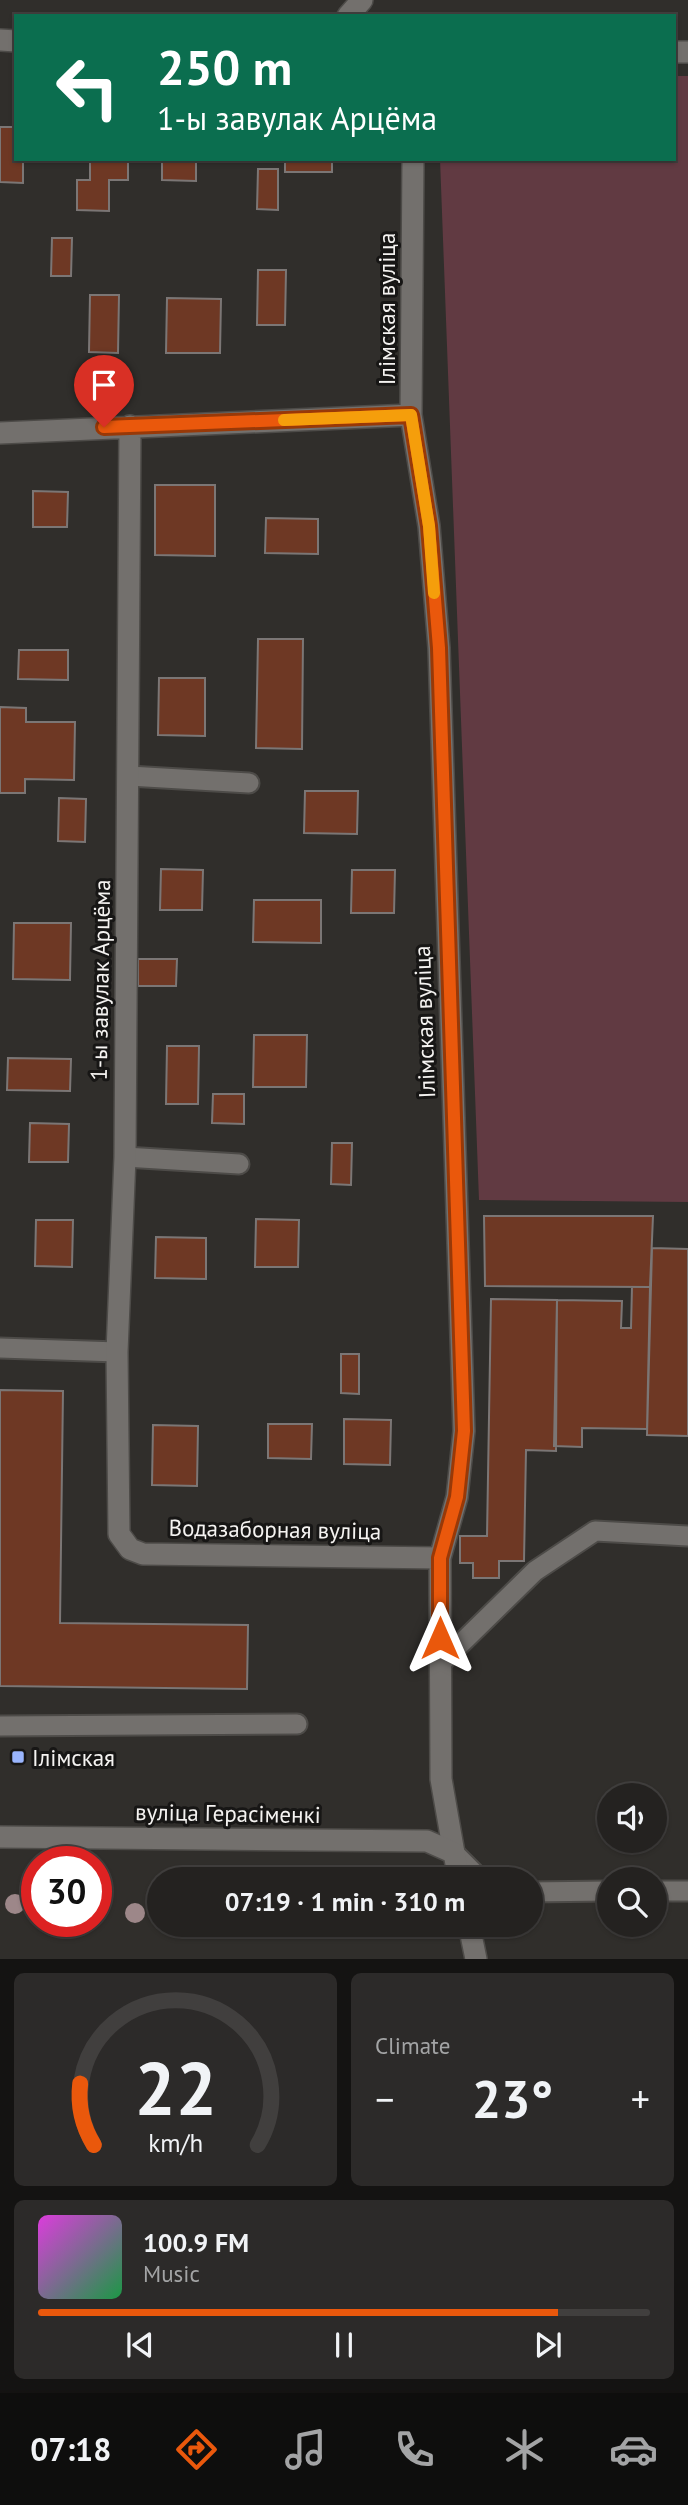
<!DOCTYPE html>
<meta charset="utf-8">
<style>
body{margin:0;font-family:"PT Sans",sans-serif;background:#2c2a29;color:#f1f3f6;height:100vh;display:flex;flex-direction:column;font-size:26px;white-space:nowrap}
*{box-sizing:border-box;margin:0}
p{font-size:23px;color:#a3a4a5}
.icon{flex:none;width:38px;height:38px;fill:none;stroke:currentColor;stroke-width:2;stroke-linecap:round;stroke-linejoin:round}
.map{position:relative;height:1959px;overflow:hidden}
.drawer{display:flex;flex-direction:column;gap:14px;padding:14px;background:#141312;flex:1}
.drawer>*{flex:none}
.hud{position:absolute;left:14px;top:14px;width:662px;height:147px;border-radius:0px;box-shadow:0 2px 5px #0004,0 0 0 2px #413f3e;background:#0b6e4f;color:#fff;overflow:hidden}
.fabs{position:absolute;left:597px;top:1783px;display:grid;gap:14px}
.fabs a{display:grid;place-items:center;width:70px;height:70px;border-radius:50%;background:#242220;box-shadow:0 2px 5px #0004,0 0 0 2px #413f3e;font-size:35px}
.speed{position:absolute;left:21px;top:1846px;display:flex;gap:14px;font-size:35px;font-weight:700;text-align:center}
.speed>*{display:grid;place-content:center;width:91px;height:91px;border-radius:50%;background:#242220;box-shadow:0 2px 5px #0004,0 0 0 2px #413f3e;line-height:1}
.speed .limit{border:10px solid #d22;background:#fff;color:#111}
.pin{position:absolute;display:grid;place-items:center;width:60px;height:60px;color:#fff;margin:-72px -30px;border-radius:50% 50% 50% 0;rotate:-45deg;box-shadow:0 0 7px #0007}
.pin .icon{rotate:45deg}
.me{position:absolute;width:77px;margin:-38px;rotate:0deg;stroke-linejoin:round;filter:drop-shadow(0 0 5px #0008)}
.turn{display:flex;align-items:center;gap:24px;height:147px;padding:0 28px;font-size:32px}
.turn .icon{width:91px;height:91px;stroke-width:2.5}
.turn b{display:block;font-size:49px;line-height:60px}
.big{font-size:52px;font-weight:800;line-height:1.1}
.drawer .card{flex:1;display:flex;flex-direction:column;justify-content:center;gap:10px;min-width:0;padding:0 24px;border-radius:10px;background:#2c2a29}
.drawer .dial{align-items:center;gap:0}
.dial svg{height:182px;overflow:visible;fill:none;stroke:#413f3e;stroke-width:7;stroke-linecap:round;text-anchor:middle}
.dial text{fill:#f1f3f6;stroke:none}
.song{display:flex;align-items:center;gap:21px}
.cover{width:84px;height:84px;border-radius:10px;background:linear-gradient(135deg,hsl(300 70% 55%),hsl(140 70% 35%))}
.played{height:7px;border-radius:4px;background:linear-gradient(90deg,#ea580c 85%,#413f3e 85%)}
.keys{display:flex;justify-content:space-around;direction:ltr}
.heat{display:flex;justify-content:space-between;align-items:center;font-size:38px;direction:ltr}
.drawer .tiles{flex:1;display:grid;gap:14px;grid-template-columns:1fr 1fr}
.card:last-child{grid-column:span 2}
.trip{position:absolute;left:147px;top:1867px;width:396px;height:70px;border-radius:35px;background:#242220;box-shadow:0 2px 5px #0004,0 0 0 2px #413f3e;font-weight:800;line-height:70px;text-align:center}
.menu{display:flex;height:112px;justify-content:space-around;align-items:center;background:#0e0e0d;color:#a3a4a5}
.menu .icon{width:49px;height:49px}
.menu .active{color:#ea580c}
.menu b{font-size:32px;color:#f1f3f6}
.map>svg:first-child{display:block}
.green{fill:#613a42}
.building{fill:#6e3824;stroke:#7b7675;stroke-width:2}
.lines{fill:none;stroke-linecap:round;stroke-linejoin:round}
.lane-casing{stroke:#4d4b48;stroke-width:23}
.street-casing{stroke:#4d4b48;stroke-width:24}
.secondary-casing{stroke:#4d4b48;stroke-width:24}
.lane{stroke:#73706d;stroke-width:19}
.street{stroke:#73706d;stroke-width:21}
.secondary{stroke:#73706d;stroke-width:21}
.tree{fill:#9d8789}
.route-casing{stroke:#983908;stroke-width:18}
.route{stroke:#ea580c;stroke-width:12}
.slow{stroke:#f59e0b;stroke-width:12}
.poi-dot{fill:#9ab5fd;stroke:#171615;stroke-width:2.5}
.labels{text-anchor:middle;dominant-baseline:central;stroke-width:6;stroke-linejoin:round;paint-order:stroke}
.street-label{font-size:23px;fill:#f5f3f1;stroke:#171615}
.poi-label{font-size:23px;fill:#f5f3f1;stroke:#171615;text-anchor:start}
</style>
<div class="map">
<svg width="688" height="1959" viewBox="0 0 688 1959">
<rect width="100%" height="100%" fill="#302e2b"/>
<path class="green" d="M674,76H688V1202L479,1200L440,159H674Z"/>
<path class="building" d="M0,127H16V159H23V183L0,182Z
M90,159H128V180H109V211L77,210V180H90Z
M162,159H196V181L162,180Z
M285,159H332V172H285Z
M258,169H278V210L257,209Z
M52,238H72L71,276H51Z
M258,270H286L285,325H257Z
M90,295H119L118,353L89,352Z
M167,298L221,299L220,353H166Z
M155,485H215V556L155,555Z
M33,491L68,492L67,527H33Z
M266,518L318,519V554L265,553Z
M258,639H303L302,749L256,748Z
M19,650H68V680L18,679Z
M159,678H205V736L158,735Z
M0,707L26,708V722H75L74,780L25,779V793H0Z
M305,791H358L357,834L304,833Z
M59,798L86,799L85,842L58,841Z
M161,869L203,870L202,910H160Z
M352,870H395L394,913H351Z
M254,900H321V943L253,942Z
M14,923H71L70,980L13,979Z
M138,959H177L176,986H138Z
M254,1035H307L306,1087H253Z
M167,1046H199L198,1104H166Z
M8,1058L71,1059L70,1091L7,1090Z
M213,1094H244V1124L212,1123Z
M30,1123L69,1124L68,1162H29Z
M332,1143H352L351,1185L331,1184Z
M484,1216H653L650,1287L485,1286Z
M256,1219L299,1220L298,1267H255Z
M36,1220H73L72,1267L35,1266Z
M156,1237L206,1238V1279L155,1278Z
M652,1248L688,1249V1436L647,1435Z
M632,1287H650L647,1429L582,1428V1447L554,1446L557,1300L622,1301L621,1328H631Z
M491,1299L557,1300L556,1451L526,1450L524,1561H499V1578H473V1563H460V1536H487Z
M341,1354H359V1394L341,1393Z
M0,1390L63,1391L60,1623L248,1625L247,1689L0,1686Z
M344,1419L391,1420L390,1465L344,1464Z
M268,1424H312L311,1459L268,1458Z
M153,1425L198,1426L197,1486L152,1485Z"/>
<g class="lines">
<g class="lane-casing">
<path id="lane" d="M129,776L249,783
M125,1157L239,1164
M0,1348L117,1352
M440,1664L535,1571L595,1531L688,1536
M0,1726L297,1724
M454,1853L481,1880
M654,1891H688
M530,1892L609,1891"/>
</g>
<g class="street-casing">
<path id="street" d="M348,16L362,0
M0,40L16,41
M674,52H688
M413,159L411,415L429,526L439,648L464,1431L457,1497L440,1558L441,1779L454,1853
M130,426L125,1157L117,1352L119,1534L130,1549L143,1554L440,1558
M0,433L411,415"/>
</g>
<g class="secondary-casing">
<path id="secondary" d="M0,1837L427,1841L454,1853L459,1880
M469,1925L476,1959"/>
</g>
<use href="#lane" class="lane"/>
<use href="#street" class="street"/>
<use href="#secondary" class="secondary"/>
</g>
<g class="tree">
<circle cx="15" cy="1904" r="10"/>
<circle cx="135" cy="1913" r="10"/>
</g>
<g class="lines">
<g class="route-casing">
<path id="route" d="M104,427L411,415L429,526L439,648L464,1431L457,1497L440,1558V1638"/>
</g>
<use href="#route" class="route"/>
<path class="slow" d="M284,420L411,415L429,526L434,593"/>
</g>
<rect class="poi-dot" x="11" y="1750" width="14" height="14" rx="3.5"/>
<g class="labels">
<g class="street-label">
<text transform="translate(386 309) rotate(-90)">Ілімская вуліца</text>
<text transform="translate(100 980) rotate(-89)">1-ы завулак Арцёма</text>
<text transform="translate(424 1022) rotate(-92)">Ілімская вуліца</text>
<text transform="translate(275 1529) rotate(1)">Водазаборная вуліца</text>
<text transform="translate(228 1813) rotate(1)">вуліца Герасіменкі</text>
</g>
<g class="poi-label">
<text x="32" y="1757">Ілімская</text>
</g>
</g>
</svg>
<div class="fabs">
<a><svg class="icon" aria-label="sound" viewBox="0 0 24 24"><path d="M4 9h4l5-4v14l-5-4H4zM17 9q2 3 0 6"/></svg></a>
<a><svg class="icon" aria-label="search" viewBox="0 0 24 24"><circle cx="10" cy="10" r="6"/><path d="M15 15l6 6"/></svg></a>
</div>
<div class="speed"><div class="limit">30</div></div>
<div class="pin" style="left:104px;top:427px;background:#d93025"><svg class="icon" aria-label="arrive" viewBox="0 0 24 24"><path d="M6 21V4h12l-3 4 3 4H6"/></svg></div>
<svg class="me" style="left:440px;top:1638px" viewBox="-20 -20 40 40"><path d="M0-17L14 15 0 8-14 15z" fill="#ea580c" stroke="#fff" stroke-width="4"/></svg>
<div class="trip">07:19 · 1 min · 310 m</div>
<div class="hud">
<div class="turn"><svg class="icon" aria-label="left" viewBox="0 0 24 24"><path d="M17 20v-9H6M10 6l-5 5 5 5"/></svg><div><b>250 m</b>1-ы завулак Арцёма</div></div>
</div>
</div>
<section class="drawer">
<div class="tiles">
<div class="card dial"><svg viewBox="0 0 100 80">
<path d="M14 69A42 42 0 1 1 86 69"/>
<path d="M14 69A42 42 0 0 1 8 42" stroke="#ea580c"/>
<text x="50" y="56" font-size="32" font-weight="700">22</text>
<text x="50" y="72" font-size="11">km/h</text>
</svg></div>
<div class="card"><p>Climate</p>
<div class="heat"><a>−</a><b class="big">23°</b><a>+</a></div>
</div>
<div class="card">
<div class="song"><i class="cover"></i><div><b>100.9 FM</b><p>Music</p></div></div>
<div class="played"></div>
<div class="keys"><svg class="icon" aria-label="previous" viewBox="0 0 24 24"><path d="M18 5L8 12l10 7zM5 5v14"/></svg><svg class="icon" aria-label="pause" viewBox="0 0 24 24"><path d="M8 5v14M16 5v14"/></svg><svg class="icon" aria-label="next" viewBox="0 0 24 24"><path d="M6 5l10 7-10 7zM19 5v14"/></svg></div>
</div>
</div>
</section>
<nav class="menu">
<b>07:18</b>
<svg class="icon active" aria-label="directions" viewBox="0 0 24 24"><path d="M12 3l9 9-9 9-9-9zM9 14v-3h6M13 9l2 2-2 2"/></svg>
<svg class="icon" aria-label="music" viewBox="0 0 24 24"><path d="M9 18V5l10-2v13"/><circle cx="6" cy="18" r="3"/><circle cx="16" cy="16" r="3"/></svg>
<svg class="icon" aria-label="phone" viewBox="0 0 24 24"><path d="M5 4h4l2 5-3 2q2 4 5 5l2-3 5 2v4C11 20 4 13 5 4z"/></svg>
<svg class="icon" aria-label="climate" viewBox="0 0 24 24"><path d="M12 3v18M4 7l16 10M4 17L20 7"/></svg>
<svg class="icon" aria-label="car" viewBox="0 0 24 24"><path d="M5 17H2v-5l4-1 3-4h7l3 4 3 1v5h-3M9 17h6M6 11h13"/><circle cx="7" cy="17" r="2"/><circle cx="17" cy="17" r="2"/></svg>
</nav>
